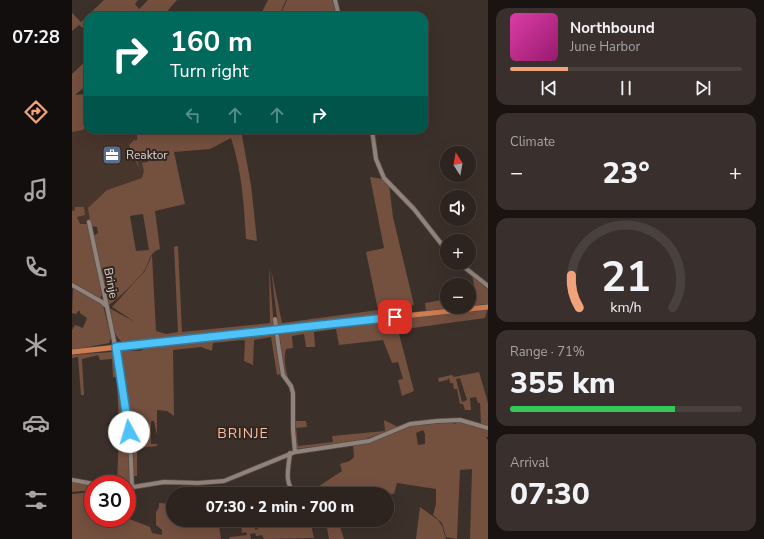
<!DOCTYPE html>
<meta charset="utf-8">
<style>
body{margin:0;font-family:"Nunito Sans",sans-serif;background:#39302d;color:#f1f3f6;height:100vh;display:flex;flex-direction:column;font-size:15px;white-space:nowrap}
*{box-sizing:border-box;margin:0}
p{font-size:13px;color:#a7a4a5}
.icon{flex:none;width:22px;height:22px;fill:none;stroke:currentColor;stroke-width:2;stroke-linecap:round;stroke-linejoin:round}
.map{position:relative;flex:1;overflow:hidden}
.side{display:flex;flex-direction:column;gap:8px;padding:8px;background:#191412;width:276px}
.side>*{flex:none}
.hud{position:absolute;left:12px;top:12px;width:344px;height:122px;border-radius:12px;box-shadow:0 4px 16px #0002,0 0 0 1px #48413e;background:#00695c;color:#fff;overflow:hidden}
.needle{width:26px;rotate:349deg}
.fabs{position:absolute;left:368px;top:146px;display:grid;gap:8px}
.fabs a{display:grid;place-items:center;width:36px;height:36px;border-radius:50%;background:#2d2420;box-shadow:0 4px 16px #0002,0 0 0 1px #48413e;font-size:20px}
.speed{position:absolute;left:12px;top:475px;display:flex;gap:8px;font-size:20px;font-weight:700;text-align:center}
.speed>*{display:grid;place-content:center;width:52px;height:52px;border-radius:50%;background:#2d2420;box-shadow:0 4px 16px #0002,0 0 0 1px #48413e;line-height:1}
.speed .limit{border:6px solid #d22;background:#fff;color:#111}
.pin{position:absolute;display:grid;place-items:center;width:34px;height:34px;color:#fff;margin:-17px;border-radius:8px;box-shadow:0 2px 6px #0006}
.me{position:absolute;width:44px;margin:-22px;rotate:354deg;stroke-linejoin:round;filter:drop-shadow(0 0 3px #0008)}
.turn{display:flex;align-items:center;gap:14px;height:84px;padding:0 20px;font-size:18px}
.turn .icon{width:52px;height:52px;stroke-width:2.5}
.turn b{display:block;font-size:28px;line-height:34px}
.lanes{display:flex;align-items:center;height:38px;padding:0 20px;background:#0003;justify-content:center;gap:20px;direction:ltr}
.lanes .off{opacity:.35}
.big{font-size:30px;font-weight:800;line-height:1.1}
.side .card{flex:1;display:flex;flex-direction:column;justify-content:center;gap:6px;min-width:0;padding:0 14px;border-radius:12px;background:#39302d}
.side .dial{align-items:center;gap:0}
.dial svg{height:104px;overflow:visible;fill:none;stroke:#48413e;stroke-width:7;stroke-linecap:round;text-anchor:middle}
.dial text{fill:#f1f3f6;stroke:none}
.song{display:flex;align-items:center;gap:12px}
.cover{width:48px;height:48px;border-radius:6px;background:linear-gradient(135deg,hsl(320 70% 55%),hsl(320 70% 35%))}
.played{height:4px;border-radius:2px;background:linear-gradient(90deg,#f0a27a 25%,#48413e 25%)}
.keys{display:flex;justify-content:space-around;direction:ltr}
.heat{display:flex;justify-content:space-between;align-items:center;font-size:22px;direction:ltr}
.charge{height:6px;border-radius:3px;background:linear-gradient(90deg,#34c759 71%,#48413e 0)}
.trip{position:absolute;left:94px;top:487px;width:228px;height:40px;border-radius:20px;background:#2d2420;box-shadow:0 4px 16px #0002,0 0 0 1px #48413e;font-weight:800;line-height:40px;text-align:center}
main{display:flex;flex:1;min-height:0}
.tabs{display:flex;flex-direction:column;width:72px;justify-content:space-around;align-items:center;background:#120e0d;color:#a7a4a5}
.tabs .icon{width:28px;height:28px}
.tabs .selected{color:#f0a27a}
.tabs b{font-size:18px;color:#f1f3f6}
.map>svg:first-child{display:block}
.built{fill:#48352c}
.green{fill:#74503f;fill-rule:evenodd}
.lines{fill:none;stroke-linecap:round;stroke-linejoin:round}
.minor-casing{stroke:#574d47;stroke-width:5.5}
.major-casing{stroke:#574d47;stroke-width:6}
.minor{stroke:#91827b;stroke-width:4}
.major{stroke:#cf7d50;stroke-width:5}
.minor-bridge-casing{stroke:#574d47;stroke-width:5.5;stroke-linecap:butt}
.minor-bridge{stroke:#91827b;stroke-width:4}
.route-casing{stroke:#337fa1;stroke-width:10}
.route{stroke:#4fc3f7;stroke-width:7}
.labels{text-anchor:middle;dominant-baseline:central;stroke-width:4;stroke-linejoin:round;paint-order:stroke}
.poi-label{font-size:12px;fill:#dcd4d0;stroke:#322620;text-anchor:start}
.street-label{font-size:12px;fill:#dcd4d0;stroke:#322620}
.quarter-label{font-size:14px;letter-spacing:1px;fill:#fbc0a2;stroke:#322620}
</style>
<main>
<nav class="tabs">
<b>07:28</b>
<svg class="icon selected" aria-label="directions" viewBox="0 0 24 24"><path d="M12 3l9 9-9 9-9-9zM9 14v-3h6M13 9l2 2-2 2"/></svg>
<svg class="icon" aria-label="music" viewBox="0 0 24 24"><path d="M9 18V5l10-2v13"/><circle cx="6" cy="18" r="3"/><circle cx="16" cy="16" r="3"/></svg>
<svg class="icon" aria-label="phone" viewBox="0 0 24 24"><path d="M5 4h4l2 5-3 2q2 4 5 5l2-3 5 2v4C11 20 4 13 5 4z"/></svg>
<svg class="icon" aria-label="climate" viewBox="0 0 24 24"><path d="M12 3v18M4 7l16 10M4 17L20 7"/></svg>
<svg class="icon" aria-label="car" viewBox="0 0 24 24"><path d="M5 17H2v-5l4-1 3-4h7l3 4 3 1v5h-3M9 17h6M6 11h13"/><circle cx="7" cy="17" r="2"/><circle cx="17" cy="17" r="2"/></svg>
<svg class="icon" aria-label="filters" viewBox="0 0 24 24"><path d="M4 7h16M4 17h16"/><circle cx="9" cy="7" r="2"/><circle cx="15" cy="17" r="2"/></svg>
</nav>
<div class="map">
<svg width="416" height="539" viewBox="0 0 416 539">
<rect width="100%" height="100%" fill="#3c302a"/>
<path class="built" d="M16,97V130H96L111,204L0,226V100Z"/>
<path class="green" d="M32,0H66L63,4L67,9L76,0H105L91,16H16V32L7,25L0,31V13L9,22Z
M196,0H214L207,16H188Z
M215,0H262L266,16H208Z
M16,59V84L3,95L16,94V126L13,127L11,130L0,132V74Z
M67,130H169L179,185L185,241L174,239C172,206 170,170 159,138L138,149L102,152L113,204L83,211L88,249C76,253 78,262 72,271C68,277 41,305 35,305L21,236L26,233L25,227L19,226L16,208L35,190L70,178L72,171L70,163L76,162L74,155L71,156L70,152L63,154L68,171L57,145L63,139V141L65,140V135ZM71,214L77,250L64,251L58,216Z
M298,177L312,179L317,185L321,217L342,305L335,306L337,313L206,326L199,269L210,323L306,310L294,252L312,248Z
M3,207H12L13,215L5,217L8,224H16L30,295L28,298L0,284V211L3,210Z
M106,246L110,332L198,323L197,265L202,327L53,343C40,338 39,320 37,308L63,322L40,307L73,271L80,255L84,331L94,334L106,332L102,247Z
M400,275L416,287V304L397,306V300L405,299Z
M1,288H3L31,305L39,338L37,343L0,350V330L3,325L11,328L15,318L8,313V311H6L4,314L0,313Z
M375,299V307H386L354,311L353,303Z
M416,308L413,318L326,330L342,391L330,396L326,380L331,379L326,362L320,363L311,340L267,345L264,329L242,332L243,347H234L232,334L220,336L221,348L214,349C211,360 214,370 217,382L213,377L207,332Z
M202,332L209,374L205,375L199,337L182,340L181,365L172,361L173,341L171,340L141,343L140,351L129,347L101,350L102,416L95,411L85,410V435L82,421H79V444H85V446L65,448V476H61L47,361L49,350L68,351L76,347Z
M39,352L43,354L54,416L58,486L55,487V484H45L47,432L45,377H41L40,359L28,360L26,355L10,359L12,395H9L6,357L0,358V355Z
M407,372L416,403V426L409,424L408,403H406L404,397L398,398L399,410H393L391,404H388L385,389H382L381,383H378L377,378L375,380L367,382L366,378L380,375L382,377ZM388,378L395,400L390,402L384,379Z
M312,420L326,427L288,441L224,449L221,421H234L235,427L224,428L226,446L261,442L260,436L313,431Z
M379,422L383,424L385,422L395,423L416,430V437H414L416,440V539H398L400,469L388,470L385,539L374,537L370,523L361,515L364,504V489L325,483L322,494L290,492L276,488L258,491L250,489L247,486L270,471L268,464L278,461L282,457L281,445L338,426ZM351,430L353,434V444L346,445L344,433Z
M0,481L21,485V490L0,492Z
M21,492V518H55L78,527L80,533L90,535V530L84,525V512L87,507V503L101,504V520H146L149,539H0V494Z
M348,507L366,520L370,526L374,539H344Z
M173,520H182L183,530L186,529L184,521L194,520L195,525L201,524L200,520H238L242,538L192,539L190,535L184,536L183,533L178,534L179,539H157L158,537L175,535L174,532L170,533L169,523L173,522Z
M266,520L272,539H257L255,528Z"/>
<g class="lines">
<g class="minor-casing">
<path id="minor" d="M263,0L267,16
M300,130L304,159L312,178L342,209L375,251
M17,222C30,286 46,350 55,415C59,439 59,464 60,488
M387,263L416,286
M0,285L30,302L33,305
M206,343L211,375L219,386L221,393V429L223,452
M218,453C217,466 211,485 224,493
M0,480L22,484
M55,488L92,482L126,483L152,481L223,452L297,441L338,424L365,421L388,420L416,428"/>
</g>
<g class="major-casing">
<path id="major" d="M0,352L416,307"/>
</g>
<use href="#minor" class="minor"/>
<use href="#major" class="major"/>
<g class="minor-bridge-casing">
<path id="minor-bridge" d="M203,319L206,343"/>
</g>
<use href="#minor-bridge" class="minor-bridge"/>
</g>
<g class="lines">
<g class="route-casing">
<path id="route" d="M57,432L44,347L323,317"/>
</g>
<use href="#route" class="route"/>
</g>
<defs>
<g id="office-square" transform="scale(1)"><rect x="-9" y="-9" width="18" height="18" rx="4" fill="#5c6f8a" stroke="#322620"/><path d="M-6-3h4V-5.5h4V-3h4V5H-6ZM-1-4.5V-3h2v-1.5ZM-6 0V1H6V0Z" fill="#fff"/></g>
</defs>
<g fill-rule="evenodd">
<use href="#office-square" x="40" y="155"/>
</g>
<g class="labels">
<g class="poi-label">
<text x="54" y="155">Reaktor</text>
</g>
<g class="street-label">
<text transform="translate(39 283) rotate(79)">Brinje</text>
</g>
<g class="quarter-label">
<text x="171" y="433">BRINJE</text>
</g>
</g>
</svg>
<div class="fabs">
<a><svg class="needle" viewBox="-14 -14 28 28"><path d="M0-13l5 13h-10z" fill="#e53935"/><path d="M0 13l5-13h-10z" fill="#a7a4a5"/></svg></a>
<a><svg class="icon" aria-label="sound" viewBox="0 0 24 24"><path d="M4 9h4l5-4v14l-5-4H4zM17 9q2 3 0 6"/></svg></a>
<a>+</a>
<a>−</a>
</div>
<div class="speed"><div class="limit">30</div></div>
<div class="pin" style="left:323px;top:317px;background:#d93025"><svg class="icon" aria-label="arrive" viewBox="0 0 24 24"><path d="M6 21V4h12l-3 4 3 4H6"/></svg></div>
<svg class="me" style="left:57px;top:432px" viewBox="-20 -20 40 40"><circle r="19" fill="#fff"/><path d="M0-13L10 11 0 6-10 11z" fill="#4fc3f7"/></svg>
<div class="trip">07:30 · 2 min · 700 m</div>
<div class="hud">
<div class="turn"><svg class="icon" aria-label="right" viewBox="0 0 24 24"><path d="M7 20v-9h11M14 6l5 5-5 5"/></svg><div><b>160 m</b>Turn right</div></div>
<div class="lanes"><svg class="icon off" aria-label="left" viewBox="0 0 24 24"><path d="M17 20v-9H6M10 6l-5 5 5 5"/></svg><svg class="icon off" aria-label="ahead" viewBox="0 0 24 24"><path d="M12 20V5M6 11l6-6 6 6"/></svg><svg class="icon off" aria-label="ahead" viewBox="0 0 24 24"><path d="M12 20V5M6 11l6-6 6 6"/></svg><svg class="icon" aria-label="right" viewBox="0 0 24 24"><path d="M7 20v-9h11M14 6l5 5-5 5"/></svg></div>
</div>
</div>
<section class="side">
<div class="card">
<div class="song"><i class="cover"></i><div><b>Northbound</b><p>June Harbor</p></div></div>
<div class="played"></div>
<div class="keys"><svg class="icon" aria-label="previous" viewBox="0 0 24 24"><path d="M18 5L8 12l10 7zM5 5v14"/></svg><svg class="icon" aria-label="pause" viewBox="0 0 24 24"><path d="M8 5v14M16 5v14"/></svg><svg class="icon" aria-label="next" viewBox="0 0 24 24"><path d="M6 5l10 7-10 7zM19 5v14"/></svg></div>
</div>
<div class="card"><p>Climate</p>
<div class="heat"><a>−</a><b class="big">23°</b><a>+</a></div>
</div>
<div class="card dial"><svg viewBox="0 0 100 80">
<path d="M14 69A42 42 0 1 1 86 69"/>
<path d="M14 69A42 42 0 0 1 8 44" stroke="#f0a27a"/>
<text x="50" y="56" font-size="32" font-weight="700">21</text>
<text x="50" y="72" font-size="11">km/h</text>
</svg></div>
<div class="card"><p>Range · 71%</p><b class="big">355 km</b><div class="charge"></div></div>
<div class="card"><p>Arrival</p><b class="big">07:30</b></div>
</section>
</main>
